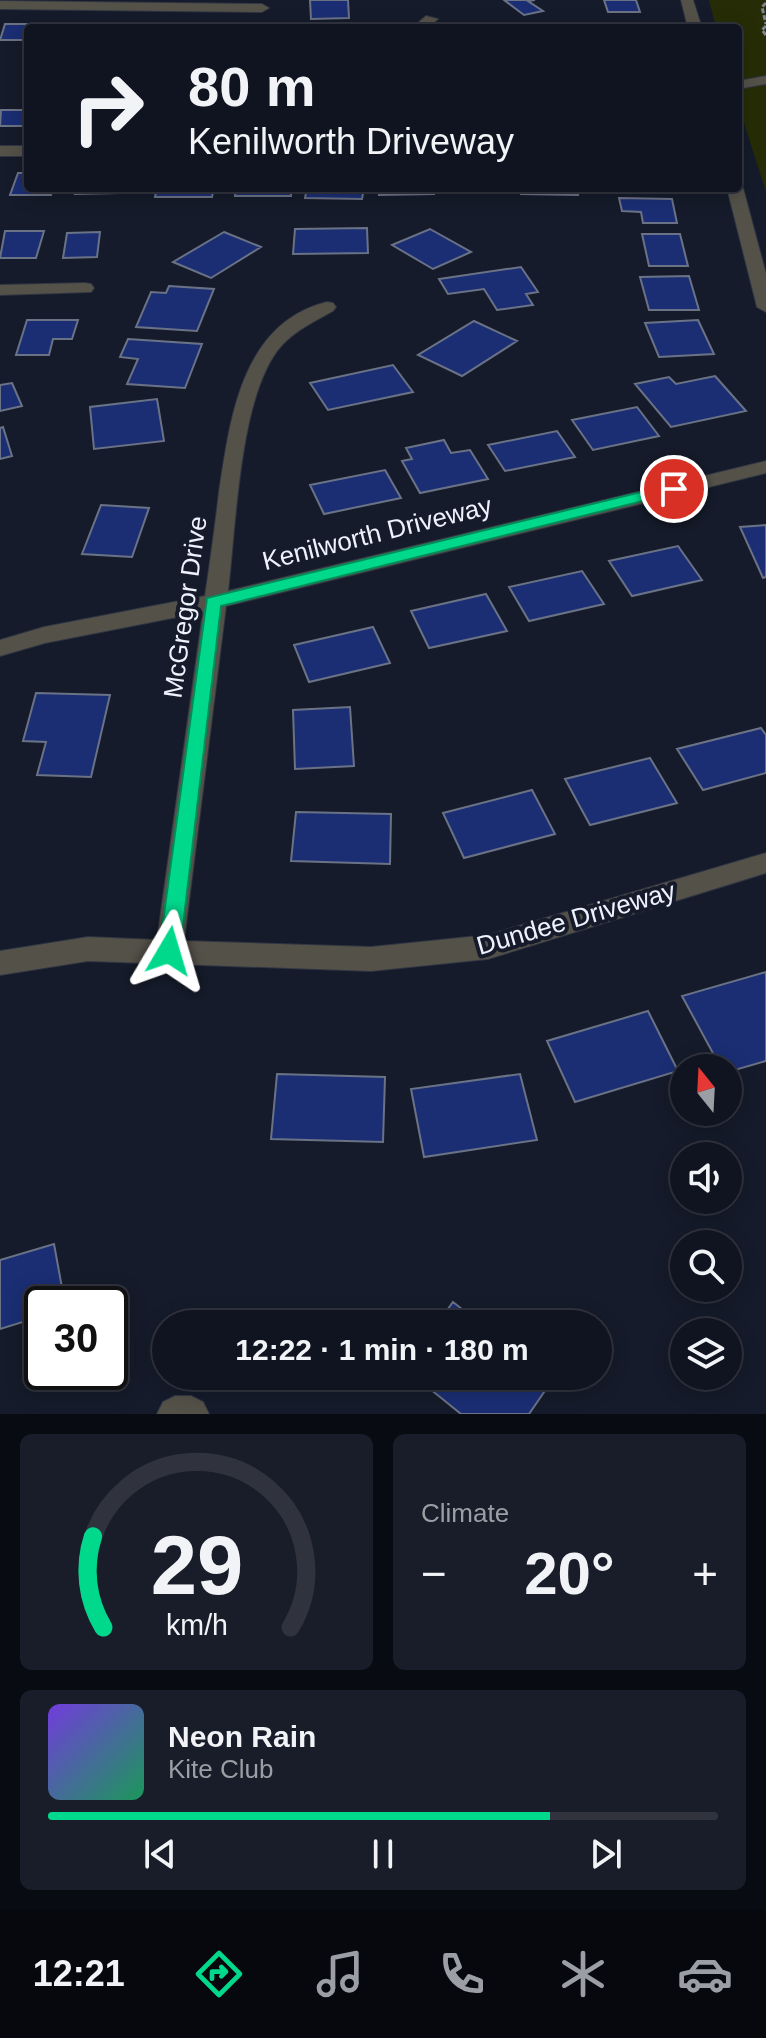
<!DOCTYPE html>
<meta charset="utf-8">
<style>
body{margin:0;font-family:Helvetica,sans-serif;background:#191d29;color:#f1f3f6;height:100vh;display:flex;flex-direction:column;font-size:30px;white-space:nowrap}
*{box-sizing:border-box;margin:0}
p{font-size:26px;color:#9c9ea5}
.icon{flex:none;width:44px;height:44px;fill:none;stroke:currentColor;stroke-width:2;stroke-linecap:round;stroke-linejoin:round}
.map{position:relative;height:1414px;overflow:hidden}
.sheet{display:flex;flex-direction:column;gap:20px;padding:20px;background:#090b12;flex:1}
.sheet>*{flex:none}
.banner{position:absolute;left:24px;top:24px;width:718px;height:168px;border-radius:8px;box-shadow:0 4px 20px #0003,0 0 0 2px #30333e;background:#101420;color:#f1f3f6;overflow:hidden}
.needle{width:52px;rotate:342deg}
.buttons{position:absolute;left:670px;top:1054px;display:grid;gap:16px}
.buttons a{display:grid;place-items:center;width:72px;height:72px;border-radius:50%;background:#101420;box-shadow:0 4px 20px #0003,0 0 0 2px #30333e;font-size:40px}
.speed{position:absolute;left:24px;top:1286px;display:flex;gap:16px;font-size:40px;font-weight:700;text-align:center}
.speed>*{display:grid;place-content:center;width:104px;height:104px;border-radius:50%;background:#101420;box-shadow:0 4px 20px #0003,0 0 0 2px #30333e;line-height:1}
.speed .limit{border:4px solid #111;border-radius:12px;background:#fff;color:#111}
.pin{position:absolute;display:grid;place-items:center;width:68px;height:68px;color:#fff;margin:-34px;border:4px solid #fff;border-radius:50%;box-shadow:0 2px 8px #0007}
.me{position:absolute;width:88px;margin:-44px;rotate:7deg;stroke-linejoin:round;filter:drop-shadow(0 0 6px #0008)}
.turn{display:flex;align-items:center;gap:28px;height:168px;padding:0 32px;font-size:36px}
.turn .icon{width:104px;height:104px;stroke-width:2.5}
.turn b{display:block;font-size:56px;line-height:68px}
.big{font-size:60px;font-weight:800;line-height:1.1}
.sheet .tile{flex:1;display:flex;flex-direction:column;justify-content:center;gap:12px;min-width:0;padding:0 28px;border-radius:12px;background:#191d29}
.sheet .dial{align-items:center;gap:0}
.dial svg{height:208px;overflow:visible;fill:none;stroke:#30333e;stroke-width:7;stroke-linecap:round;text-anchor:middle}
.dial text{fill:#f1f3f6;stroke:none}
.song{display:flex;align-items:center;gap:24px}
.cover{width:96px;height:96px;border-radius:12px;background:linear-gradient(135deg,hsl(260 70% 55%),hsl(150 70% 35%))}
.played{height:8px;border-radius:4px;background:linear-gradient(90deg,#00d98c 75%,#30333e 75%)}
.keys{display:flex;justify-content:space-around;direction:ltr}
.heat{display:flex;justify-content:space-between;align-items:center;font-size:44px;direction:ltr}
.sheet .tiles{flex:1;display:grid;gap:20px;grid-template-columns:1fr 1fr}
.tile:last-child{grid-column:span 2}
.trip{position:absolute;left:152px;top:1310px;width:460px;height:80px;border-radius:40px;background:#101420;box-shadow:0 4px 20px #0003,0 0 0 2px #30333e;font-weight:800;line-height:80px;text-align:center}
.dock{display:flex;height:128px;justify-content:space-around;align-items:center;background:#06080d;color:#9c9ea5}
.dock .icon{width:56px;height:56px}
.dock .current{color:#00d98c}
.dock b{font-size:36px;color:#f1f3f6}
.map>svg:first-child{display:block}
.green{fill:#262d06}
.building{fill:#1b2e74;stroke:#6a7285;stroke-width:2}
.lines{fill:none;stroke-linecap:round;stroke-linejoin:round}
.lane-casing{stroke:#2f3543;stroke-width:2}
.street-casing{stroke:#2f3543;stroke-width:2}
.path{stroke:#7f8491;stroke-width:3;stroke-dasharray:5 2;stroke-linecap:butt}
.lane{fill:#545149;fill-rule:evenodd}
.street{fill:#545149;fill-rule:evenodd}
.route{fill:#00d98c;stroke:#008d5b;stroke-width:2}
.labels{text-anchor:middle;dominant-baseline:central;stroke-width:8;stroke-linejoin:round;paint-order:stroke}
.street-label{font-size:26px;fill:#edf2fd;stroke:#151b2a}
</style>
<div class="map">
<svg width="766" height="1414" viewBox="0 0 766 1414">
<rect width="100%" height="100%" fill="#151b2a"/>
<path class="green" d="M709,0H766V192L738,104V28H716Z"/>
<path class="building" d="M310,0H348L349,18L311,19Z
M504,0H535L528,1L543,11L524,15Z
M604,0H636L640,12H608Z
M5,24H53L51,28H28V40H0Z
M1,110H28V126H0Z
M18,173H28V188H53L51,195H10Z
M77,188H120L119,193L75,194Z
M157,188H214L212,197H155Z
M236,188H291V196H235Z
M307,188H364L362,199L305,198Z
M379,188H434V194L379,195Z
M453,188H504L505,192L453,191Z
M521,188H577L578,195L521,194Z
M619,198L672,199L677,223H643L641,212L622,211Z
M367,228L368,253L293,254L295,229Z
M430,229L471,252L433,269L392,245Z
M5,231H44L36,258H0Z
M100,232L97,257L63,258L67,233Z
M224,232L261,247L211,278L173,262Z
M642,234H680L688,266H649Z
M521,267L538,292L526,294L533,305L497,310L484,289L448,294L439,279Z
M689,276L699,310H649L640,277Z
M169,286L214,289L197,331L136,327L151,292L166,293Z
M27,320H78L72,339H53L49,355H16Z
M698,320L714,354L659,357L645,323Z
M474,321L517,341L462,376L418,355Z
M128,339L202,344L185,388L127,384L138,359L120,357Z
M393,365L413,392L328,410L310,383Z
M715,376L746,411L671,427L635,384L669,377L676,384Z
M12,383L22,406L0,411V385Z
M157,399L164,441L94,449L90,407Z
M637,407L659,436L593,450L572,420Z
M3,427L12,456L0,459V428Z
M557,431L575,457L505,471L488,445Z
M444,440L451,453L470,450L488,479L420,493L402,461L412,459L406,448Z
M385,470L401,498L324,514L310,485Z
M101,505L149,508L132,557L82,554Z
M766,525V577L763,578L740,527Z
M678,546L702,580L632,596L609,561Z
M582,571L604,604L529,621L509,587Z
M486,594L507,631L429,648L411,611Z
M373,627L390,663L309,682L294,645Z
M36,693L110,695L91,777L37,775L46,742L23,741Z
M350,707L354,766L295,769L293,710Z
M761,728L766,735V773L703,790L677,749Z
M650,758L677,803L590,825L565,779Z
M532,790L555,834L464,858L443,813Z
M296,812L391,814L390,864L291,861Z
M766,972V1061L728,1072V1068H721L682,996Z
M648,1011L678,1071L575,1102L547,1041Z
M277,1074L385,1077L383,1142L271,1139Z
M520,1074L537,1140L424,1157L411,1089Z
M54,1244L65,1304H42V1316L0,1329V1260Z
M453,1302L481,1324H437Z
M414,1376H550L553,1379L529,1414H461Z"/>
<g class="lines">
<g class="lane-casing">
<path id="lane" d="M766,76V84L738,89V81Z"/>
</g>
<g class="street-casing">
<path id="street" d="M681,0H693L702,28H688Z
M0,1L262,4L269,8L262,12L0,9Z
M426,16L438,19L427,28H412Z
M0,146H28V156H0Z
M738,184L743,188L766,274V312L757,307L727,188H738Z
M85,283L91,284L94,288L91,292L0,295V285Z
M327,302L333,303L336,307L333,311C315,321 296,330 282,345C239,392 236,527 228,591L766,461V473L226,606L184,941L371,947L488,935L766,853V873L488,959L371,971L88,961L0,975V951L88,937L157,940L203,612L45,643L0,656V640L44,627L205,596C210,562 215,527 219,492C230,420 241,323 327,302Z
M175,1396H191L203,1402L209,1414H157L163,1402Z"/>
</g>
<path class="path" d="M766,3L762,7L766,24
M766,26L762,30L766,35"/>
<use href="#lane" class="lane"/>
<use href="#street" class="street"/>
</g>
<path class="route" d="M674,484L682,489L679,492L221,606L180,951L177,957L169,960L162,957L159,951L207,598Z"/>
<g class="labels">
<g class="street-label">
<text transform="translate(377 533) rotate(-14)">Kenilworth Driveway</text>
<text transform="translate(185 607) rotate(-82)">McGregor Drive</text>
<text transform="translate(576 918) rotate(-16)">Dundee Driveway</text>
</g>
</g>
</svg>
<div class="buttons">
<a><svg class="needle" viewBox="-14 -14 28 28"><path d="M0-13l5 13h-10z" fill="#e53935"/><path d="M0 13l5-13h-10z" fill="#9c9ea5"/></svg></a>
<a><svg class="icon" aria-label="sound" viewBox="0 0 24 24"><path d="M4 9h4l5-4v14l-5-4H4zM17 9q2 3 0 6"/></svg></a>
<a><svg class="icon" aria-label="search" viewBox="0 0 24 24"><circle cx="10" cy="10" r="6"/><path d="M15 15l6 6"/></svg></a>
<a><svg class="icon" aria-label="layers" viewBox="0 0 24 24"><path d="M12 4l9 5-9 5-9-5zM3 14l9 5 9-5"/></svg></a>
</div>
<div class="speed"><div class="limit">30</div></div>
<div class="pin" style="left:674px;top:489px;background:#d93025"><svg class="icon" aria-label="arrive" viewBox="0 0 24 24"><path d="M6 21V4h12l-3 4 3 4H6"/></svg></div>
<svg class="me" style="left:169px;top:951px" viewBox="-20 -20 40 40"><path d="M0-17L14 15 0 8-14 15z" fill="#00d98c" stroke="#fff" stroke-width="4"/></svg>
<div class="trip">12:22 · 1 min · 180 m</div>
<div class="banner">
<div class="turn"><svg class="icon" aria-label="right" viewBox="0 0 24 24"><path d="M7 20v-9h11M14 6l5 5-5 5"/></svg><div><b>80 m</b>Kenilworth Driveway</div></div>
</div>
</div>
<section class="sheet">
<div class="tiles">
<div class="tile dial"><svg viewBox="0 0 100 80">
<path d="M14 69A42 42 0 1 1 86 69"/>
<path d="M14 69A42 42 0 0 1 10 34" stroke="#00d98c"/>
<text x="50" y="56" font-size="32" font-weight="700">29</text>
<text x="50" y="72" font-size="11">km/h</text>
</svg></div>
<div class="tile"><p>Climate</p>
<div class="heat"><a>−</a><b class="big">20°</b><a>+</a></div>
</div>
<div class="tile">
<div class="song"><i class="cover"></i><div><b>Neon Rain</b><p>Kite Club</p></div></div>
<div class="played"></div>
<div class="keys"><svg class="icon" aria-label="previous" viewBox="0 0 24 24"><path d="M18 5L8 12l10 7zM5 5v14"/></svg><svg class="icon" aria-label="pause" viewBox="0 0 24 24"><path d="M8 5v14M16 5v14"/></svg><svg class="icon" aria-label="next" viewBox="0 0 24 24"><path d="M6 5l10 7-10 7zM19 5v14"/></svg></div>
</div>
</div>
</section>
<nav class="dock">
<b>12:21</b>
<svg class="icon current" aria-label="directions" viewBox="0 0 24 24"><path d="M12 3l9 9-9 9-9-9zM9 14v-3h6M13 9l2 2-2 2"/></svg>
<svg class="icon" aria-label="music" viewBox="0 0 24 24"><path d="M9 18V5l10-2v13"/><circle cx="6" cy="18" r="3"/><circle cx="16" cy="16" r="3"/></svg>
<svg class="icon" aria-label="phone" viewBox="0 0 24 24"><path d="M5 4h4l2 5-3 2q2 4 5 5l2-3 5 2v4C11 20 4 13 5 4z"/></svg>
<svg class="icon" aria-label="climate" viewBox="0 0 24 24"><path d="M12 3v18M4 7l16 10M4 17L20 7"/></svg>
<svg class="icon" aria-label="car" viewBox="0 0 24 24"><path d="M5 17H2v-5l4-1 3-4h7l3 4 3 1v5h-3M9 17h6M6 11h13"/><circle cx="7" cy="17" r="2"/><circle cx="17" cy="17" r="2"/></svg>
</nav>
